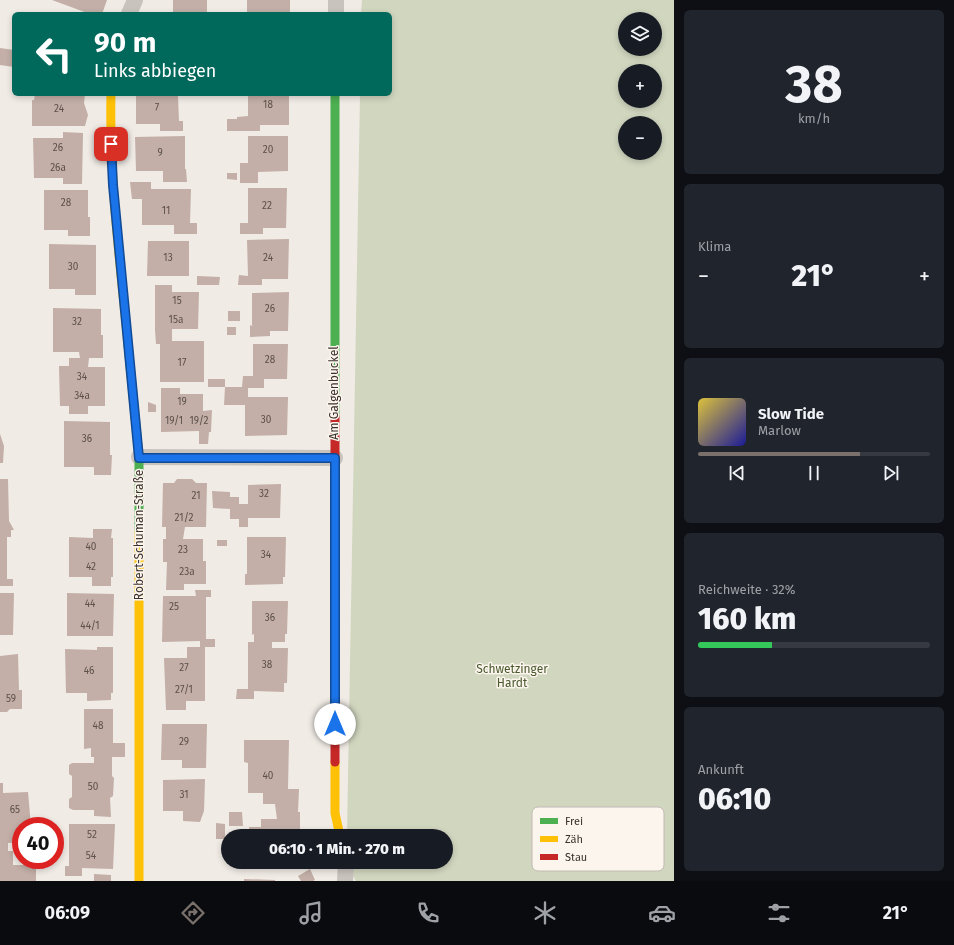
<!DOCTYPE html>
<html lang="de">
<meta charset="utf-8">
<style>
body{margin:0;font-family:"Fira Sans",sans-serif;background:#20242c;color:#f1f3f6;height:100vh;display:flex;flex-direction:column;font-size:15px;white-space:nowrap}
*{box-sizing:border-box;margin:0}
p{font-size:13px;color:#9ea1a6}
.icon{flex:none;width:22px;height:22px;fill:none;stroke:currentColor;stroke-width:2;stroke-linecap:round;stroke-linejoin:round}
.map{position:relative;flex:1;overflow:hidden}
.drawer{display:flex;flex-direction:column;gap:10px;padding:10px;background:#0d0f14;width:280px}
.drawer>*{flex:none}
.hud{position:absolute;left:12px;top:12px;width:380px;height:84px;border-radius:6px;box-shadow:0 2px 6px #0003;background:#00695c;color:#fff;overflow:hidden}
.tools{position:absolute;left:618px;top:12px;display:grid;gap:8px}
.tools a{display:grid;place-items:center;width:44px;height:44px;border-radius:50%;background:#171b24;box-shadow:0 2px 6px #0003;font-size:20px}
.speed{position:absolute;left:12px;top:817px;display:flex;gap:8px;font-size:20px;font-weight:700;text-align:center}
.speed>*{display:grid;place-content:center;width:52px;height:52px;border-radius:50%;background:#171b24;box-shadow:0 2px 6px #0003;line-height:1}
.speed .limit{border:6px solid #d22;background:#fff;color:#111}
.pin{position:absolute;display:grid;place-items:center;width:34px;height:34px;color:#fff;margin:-17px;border-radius:8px;box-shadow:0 2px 6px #0006}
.me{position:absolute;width:44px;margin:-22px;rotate:0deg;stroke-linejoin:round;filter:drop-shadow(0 0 3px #0008)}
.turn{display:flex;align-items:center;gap:14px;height:84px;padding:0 16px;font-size:18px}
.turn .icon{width:52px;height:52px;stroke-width:2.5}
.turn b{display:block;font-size:28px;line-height:34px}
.big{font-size:30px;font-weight:800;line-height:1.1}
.drawer .widget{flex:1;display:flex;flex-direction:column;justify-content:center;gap:6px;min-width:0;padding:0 14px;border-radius:6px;background:#20242c}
.drawer .dial{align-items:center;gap:0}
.dial b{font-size:52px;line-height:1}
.song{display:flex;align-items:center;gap:12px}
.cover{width:48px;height:48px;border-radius:6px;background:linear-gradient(135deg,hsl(50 70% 55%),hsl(240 70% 35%))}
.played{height:4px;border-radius:2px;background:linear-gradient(90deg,#7a716c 70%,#363941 70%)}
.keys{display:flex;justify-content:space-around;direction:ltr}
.heat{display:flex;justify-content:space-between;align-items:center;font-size:22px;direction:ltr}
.charge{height:6px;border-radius:3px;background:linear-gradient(90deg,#34c759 32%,#363941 0)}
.trip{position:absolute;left:221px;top:829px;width:232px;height:40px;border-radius:20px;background:#171b24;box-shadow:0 2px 6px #0003;font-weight:800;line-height:40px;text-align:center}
.menu{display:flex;height:64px;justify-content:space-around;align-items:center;background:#090b0e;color:#9ea1a6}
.menu .icon{width:28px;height:28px}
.menu .active{color:#7a716c}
.menu b{font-size:18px;color:#f1f3f6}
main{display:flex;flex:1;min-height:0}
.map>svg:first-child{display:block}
.green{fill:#d1d6bf;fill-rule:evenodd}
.building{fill:#c3afa7}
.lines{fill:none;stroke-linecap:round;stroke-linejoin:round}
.street{stroke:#c9c3be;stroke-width:16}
.fast{stroke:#4caf50;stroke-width:9}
.slow{stroke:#ffc107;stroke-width:9}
.jam{stroke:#c62828;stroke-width:9}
.route-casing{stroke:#114b97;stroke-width:10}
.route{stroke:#1a73e8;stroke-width:7}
.labels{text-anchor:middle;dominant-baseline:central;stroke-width:3;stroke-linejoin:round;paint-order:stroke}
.number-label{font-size:10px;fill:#5d504a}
.street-label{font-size:12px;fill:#3b302b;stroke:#fbf5ee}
.park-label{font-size:12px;fill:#4a5a2e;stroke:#fbf5ee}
.key{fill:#fbf5ee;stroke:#c1bab4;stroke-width:1}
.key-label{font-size:11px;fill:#3b302b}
</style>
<main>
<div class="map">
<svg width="674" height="881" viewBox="0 0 674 881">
<rect width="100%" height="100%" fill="#f0ebe5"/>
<path class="green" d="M362,0H674V881H356L347,866V862H446V836H347L360,94H390V14H361ZM625,19H655V49H625ZM625,71H655V101H625ZM625,123H655V153H625Z"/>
<path class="building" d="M52,0H107L102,14H90Z
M173,0H207V14H173Z
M247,0H290V14H247Z
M0,48L14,50V67L0,65Z
M35,94H85L84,103L88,115L85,126H32V100H34Z
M136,94L178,96L179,121H183V131H160V124H136Z
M248,94H289V125H260V131H227V119H237V117L248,116Z
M63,132L83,133L82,184H63V178H34L33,138H63Z
M185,136V169H186L187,182H163V171H136L135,137Z
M248,136H288V171L258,172V183H240V163H248Z
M227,173H237V180L227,179Z
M130,182H151V189H191L190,223H197V234H174V225H142V199H132Z
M248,188H287L286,228H263V234H240V223H248Z
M44,190H88V217H90V236H68V230H44Z
M289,239L288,279H262V285H238L239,275L248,276L247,240Z
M148,241H189V276H147Z
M49,244L96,245V295H75V289H49Z
M197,276L220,277L219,285H197Z
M155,285H172V292H199L198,329H172V341H204V382H160V344H156L155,330Z
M289,292L288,331H270V336L250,337V325L252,326V293Z
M53,308L101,309V335H103V358H89L88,367H105V406H88V414H69V406H60L59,366H69V358H80L79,352H53Z
M228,311H240V321H228Z
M227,327H236V335H227Z
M253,344H288L287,379H264V388H248V397H288L287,435L245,436V405H224L225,387H242L243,376H253Z
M208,379H225V387H208Z
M161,388H180V394H203V411L212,410L211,432H209L208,444H199V431L161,432Z
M148,402L156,405V412H148Z
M64,421L110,422V455H112L111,475H94V467H64Z
M0,434L4,446L3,463H0Z
M0,479H8L9,521L14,530H11V537H7V579H13V586H0Z
M177,479H192L196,483H207L206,527H185L183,539H203V561H206V584H184V590H166L167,562H163V539H166V527H162L163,483H174Z
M281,484L280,518H248V527H239V519H230V509L213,508L212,491L230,492V497H239V504H248V485Z
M93,529H112L111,538H113V577H111V586H92V577H69V537L93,538Z
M247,537H286L285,577H283V584L245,585V574H247Z
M217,540H227V546H217Z
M195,590H211V597H206V639H215V647H205V701H186V710H166L164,658H187V647H200V641L162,642L163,596H196Z
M0,593H14L13,635H0Z
M67,593L114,594L113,636H67Z
M252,601H288L287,634H285V642H272V648H288L287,683H284V692L254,691V699H236L237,689H248V642H254V634L252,635Z
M97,647H113V693H111V700L87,701V693H66L65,649L97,650Z
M18,654L19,690H22V709H10L7,712H0V656Z
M84,709H113V743H125V757H112V776L114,778L113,796L110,798L111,817L94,816V810H73L69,808V799L72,797V776L69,774V765L72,763H94V757H91V748L84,749Z
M162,724H207L206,768H182V760H161Z
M244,740H289L288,789H299L298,812H300V831H288V836H249V827H261V819H277L275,804H263V793H248V763L244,762Z
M205,779L204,811L200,822L183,821V811H163V780Z
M0,783H3V793L28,792L31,826H21V842L8,843V851H13V865H32L36,869V881H0Z
M229,812H242L243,826H229Z
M216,823L225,824V839H216Z
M69,824H115L113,869L82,868V876H65V866H69Z
M249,862H288V865H249Z
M310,869L315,880L313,881H301L298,876Z
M94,874L111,875V881H94Z
M244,879L275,880V881H244Z"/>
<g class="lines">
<path class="street" d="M129,14L135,0
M336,14V0
M139,457L335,458
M345,881L346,862"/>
<path class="fast" d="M335,94V416
M128,344L139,457V532"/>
<path class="slow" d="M111,94C109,178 120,261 128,344
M139,532V881
M335,762V813L340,836"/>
<path class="jam" d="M335,416V762"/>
</g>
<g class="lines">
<g class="route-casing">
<path id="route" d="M111,144L113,185L139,458H335V724"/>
</g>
<use href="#route" class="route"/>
</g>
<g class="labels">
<g class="number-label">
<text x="268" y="105">18</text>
<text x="157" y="108">7</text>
<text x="59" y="109">24</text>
<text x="58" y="148">26</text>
<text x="268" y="150">20</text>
<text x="160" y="153">9</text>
<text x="58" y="168">26a</text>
<text x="66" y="203">28</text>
<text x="267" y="206">22</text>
<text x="166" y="211">11</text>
<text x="168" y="258">13</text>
<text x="268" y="258">24</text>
<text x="73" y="267">30</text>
<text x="177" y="301">15</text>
<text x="270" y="309">26</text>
<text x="176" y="320">15a</text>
<text x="77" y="322">32</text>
<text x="270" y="360">28</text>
<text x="182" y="363">17</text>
<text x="82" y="377">34</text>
<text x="82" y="396">34a</text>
<text x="182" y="402">19</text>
<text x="266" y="420">30</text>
<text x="174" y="421">19/1</text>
<text x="199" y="421">19/2</text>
<text x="87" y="439">36</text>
<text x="264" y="494">32</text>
<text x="196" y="496">21</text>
<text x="184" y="518">21/2</text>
<text x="91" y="547">40</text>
<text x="183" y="550">23</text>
<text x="266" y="555">34</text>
<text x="91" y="567">42</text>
<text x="187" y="572">23a</text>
<text x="90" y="604">44</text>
<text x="174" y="607">25</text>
<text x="270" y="618">36</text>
<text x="90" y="626">44/1</text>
<text x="267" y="665">38</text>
<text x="184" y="668">27</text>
<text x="89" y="671">46</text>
<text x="184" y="690">27/1</text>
<text x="11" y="699">59</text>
<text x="98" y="726">48</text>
<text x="184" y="742">29</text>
<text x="268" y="776">40</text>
<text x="93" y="787">50</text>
<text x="184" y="795">31</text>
<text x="15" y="810">65</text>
<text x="92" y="835">52</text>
<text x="91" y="856">54</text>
</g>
<g class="street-label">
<text transform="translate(334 393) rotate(-90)">Am Galgenbuckel</text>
<text transform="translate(139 535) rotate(-90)">Robert-Schuman-Straße</text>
</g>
<g class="park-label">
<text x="512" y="669">Schwetzinger<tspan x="512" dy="14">Hardt</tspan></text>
</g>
</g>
<rect x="532" y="807" width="132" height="64" rx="6" class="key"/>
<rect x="540" y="818" width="18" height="6" fill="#4caf50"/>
<rect x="540" y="836" width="18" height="6" fill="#ffc107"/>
<rect x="540" y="854" width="18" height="6" fill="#c62828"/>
<g class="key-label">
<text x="565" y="825">Frei</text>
<text x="565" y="843">Zäh</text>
<text x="565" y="861">Stau</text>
</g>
</svg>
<div class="tools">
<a><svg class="icon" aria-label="layers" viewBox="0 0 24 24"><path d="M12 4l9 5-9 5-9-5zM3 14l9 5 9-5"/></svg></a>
<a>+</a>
<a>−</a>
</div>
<div class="speed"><div class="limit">40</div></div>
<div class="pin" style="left:111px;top:144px;background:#d93025"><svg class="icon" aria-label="arrive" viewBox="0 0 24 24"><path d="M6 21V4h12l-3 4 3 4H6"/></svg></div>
<svg class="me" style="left:335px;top:724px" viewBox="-20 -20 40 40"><circle r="19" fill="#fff"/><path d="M0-13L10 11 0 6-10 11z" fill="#1a73e8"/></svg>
<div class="trip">06:10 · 1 Min. · 270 m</div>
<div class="hud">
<div class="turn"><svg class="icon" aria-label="left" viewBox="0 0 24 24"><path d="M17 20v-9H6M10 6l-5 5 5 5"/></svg><div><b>90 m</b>Links abbiegen</div></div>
</div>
</div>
<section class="drawer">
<div class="widget dial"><b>38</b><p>km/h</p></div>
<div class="widget"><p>Klima</p>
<div class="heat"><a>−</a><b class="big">21°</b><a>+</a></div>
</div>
<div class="widget">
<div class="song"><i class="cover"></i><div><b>Slow Tide</b><p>Marlow</p></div></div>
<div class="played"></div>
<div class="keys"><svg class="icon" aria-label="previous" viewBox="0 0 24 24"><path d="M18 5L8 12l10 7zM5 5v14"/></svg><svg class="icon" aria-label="pause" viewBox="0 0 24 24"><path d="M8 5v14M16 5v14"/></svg><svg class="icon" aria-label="next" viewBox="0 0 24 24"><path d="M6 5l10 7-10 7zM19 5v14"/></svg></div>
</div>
<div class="widget"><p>Reichweite · 32%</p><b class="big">160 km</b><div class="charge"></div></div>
<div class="widget"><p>Ankunft</p><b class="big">06:10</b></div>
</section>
</main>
<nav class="menu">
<b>06:09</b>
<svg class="icon active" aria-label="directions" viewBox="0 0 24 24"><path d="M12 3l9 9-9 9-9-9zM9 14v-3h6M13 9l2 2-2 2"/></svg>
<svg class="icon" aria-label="music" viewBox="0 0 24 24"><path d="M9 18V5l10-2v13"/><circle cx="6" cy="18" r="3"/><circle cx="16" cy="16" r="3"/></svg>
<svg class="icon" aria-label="phone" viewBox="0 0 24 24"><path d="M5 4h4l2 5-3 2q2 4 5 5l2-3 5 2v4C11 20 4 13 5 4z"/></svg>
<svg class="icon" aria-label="climate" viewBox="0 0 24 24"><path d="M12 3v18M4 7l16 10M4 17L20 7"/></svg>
<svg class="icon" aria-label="car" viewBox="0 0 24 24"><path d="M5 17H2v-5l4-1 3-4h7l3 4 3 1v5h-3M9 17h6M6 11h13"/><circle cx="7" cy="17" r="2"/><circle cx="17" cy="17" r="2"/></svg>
<svg class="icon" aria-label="filters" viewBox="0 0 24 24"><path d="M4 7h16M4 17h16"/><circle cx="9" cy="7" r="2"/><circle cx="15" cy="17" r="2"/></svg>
<b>21°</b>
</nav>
